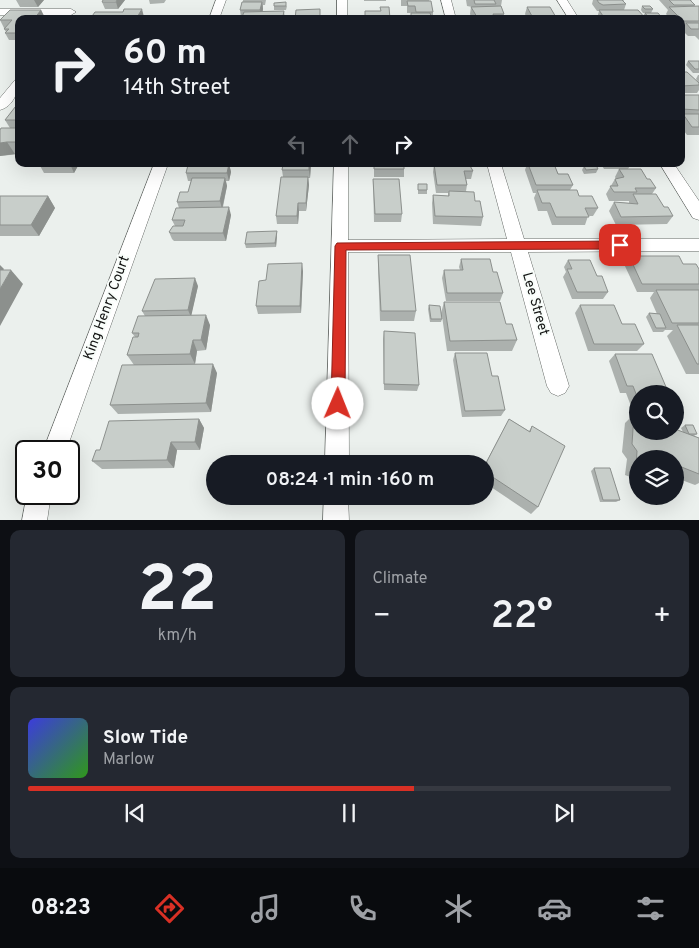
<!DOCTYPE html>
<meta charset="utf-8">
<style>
body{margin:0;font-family:Overpass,sans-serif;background:#242831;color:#f1f3f6;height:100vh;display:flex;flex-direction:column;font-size:19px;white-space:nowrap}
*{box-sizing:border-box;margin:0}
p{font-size:16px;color:#9ea1a6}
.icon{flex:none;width:28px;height:28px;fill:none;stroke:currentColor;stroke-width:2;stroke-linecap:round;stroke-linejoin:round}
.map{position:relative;height:520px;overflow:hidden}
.panel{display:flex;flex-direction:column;gap:10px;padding:10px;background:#0d0f14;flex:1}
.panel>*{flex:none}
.guide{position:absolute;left:15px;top:15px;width:670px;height:152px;border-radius:10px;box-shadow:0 5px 20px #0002;background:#171b24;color:#f1f3f6;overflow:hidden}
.controls{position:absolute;left:629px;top:385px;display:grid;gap:10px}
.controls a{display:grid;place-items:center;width:55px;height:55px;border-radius:50%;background:#171b24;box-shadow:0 5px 20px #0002;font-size:25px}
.speed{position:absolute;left:15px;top:440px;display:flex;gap:10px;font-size:25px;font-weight:700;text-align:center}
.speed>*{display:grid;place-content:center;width:65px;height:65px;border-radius:50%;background:#171b24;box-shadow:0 5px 20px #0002;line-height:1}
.speed .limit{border:2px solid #111;border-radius:8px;background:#fff;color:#111}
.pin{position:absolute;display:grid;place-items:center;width:42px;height:42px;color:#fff;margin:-21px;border-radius:10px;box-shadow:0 2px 8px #0006}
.me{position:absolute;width:55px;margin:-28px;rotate:1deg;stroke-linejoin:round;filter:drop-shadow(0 0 4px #0008)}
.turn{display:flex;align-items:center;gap:18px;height:105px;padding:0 25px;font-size:22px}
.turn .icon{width:65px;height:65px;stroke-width:2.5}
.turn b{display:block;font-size:35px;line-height:42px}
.lanes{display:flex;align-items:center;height:48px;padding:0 25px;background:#0003;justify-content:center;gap:25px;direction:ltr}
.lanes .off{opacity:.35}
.big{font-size:38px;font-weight:600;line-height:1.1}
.panel .card{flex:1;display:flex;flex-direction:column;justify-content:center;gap:8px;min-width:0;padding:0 18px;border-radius:10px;background:#242831}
.panel .dial{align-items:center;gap:0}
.dial b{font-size:65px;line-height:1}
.song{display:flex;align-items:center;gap:15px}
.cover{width:60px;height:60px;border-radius:8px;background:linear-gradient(135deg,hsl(240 70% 55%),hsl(110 70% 35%))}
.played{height:5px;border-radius:2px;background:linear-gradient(90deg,#d93025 60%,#363941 60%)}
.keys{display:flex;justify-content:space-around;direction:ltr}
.heat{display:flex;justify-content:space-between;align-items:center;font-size:28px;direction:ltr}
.panel .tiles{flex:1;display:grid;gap:10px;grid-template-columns:1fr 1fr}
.card:last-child{grid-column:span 2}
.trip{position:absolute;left:206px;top:455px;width:288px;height:50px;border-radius:25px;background:#171b24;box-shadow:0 5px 20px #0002;font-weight:600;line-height:50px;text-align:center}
.tabs{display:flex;height:80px;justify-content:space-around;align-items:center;background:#090b0e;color:#9ea1a6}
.tabs .icon{width:35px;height:35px}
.tabs .on{color:#d93025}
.tabs b{font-size:22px;color:#f1f3f6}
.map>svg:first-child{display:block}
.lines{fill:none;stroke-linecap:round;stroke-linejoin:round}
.minor-casing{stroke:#666a67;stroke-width:1}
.minor{fill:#fff;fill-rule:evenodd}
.wall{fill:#acb1ae}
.shaded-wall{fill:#8c908d}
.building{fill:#c8ceca;stroke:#8c908d}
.route{fill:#d93025;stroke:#8d1f18}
.labels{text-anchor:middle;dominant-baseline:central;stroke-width:4;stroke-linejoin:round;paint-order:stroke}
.street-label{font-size:14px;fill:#121312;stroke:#f8fdfa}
</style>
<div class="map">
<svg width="699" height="521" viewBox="0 0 699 521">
<rect width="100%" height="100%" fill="#ebf0ed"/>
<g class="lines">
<g class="minor-casing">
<path id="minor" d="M216,0H226L219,19H209Z
M337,0H347V19H337Z
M441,0H451L456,19H446Z
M557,0H567L579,19H569Z
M0,9H71L76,12L71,15H0Z
M19,79C19,91 13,107 0,110V98L15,80Z
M154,164H168L66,451H43Z
M334,164H348V240L507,239L487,164H501L524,239H699V251L528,252L569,386L565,393L558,396L551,393L547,386L511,252H348L349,464H325Z
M660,164H674L699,201V220L693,218Z
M27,494H51L47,521H22Z
M324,496H348L349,521H323Z"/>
</g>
<use href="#minor" class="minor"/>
</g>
<path class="wall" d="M16,0H44L38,7H20Z
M103,0H125L118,9H105L102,2Z
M149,0H166L164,3L150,4Z
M243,0H266L265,5H263V12L284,11L285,19H234L241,17L240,10L243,2Z
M364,0H386V1H364Z
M401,0H429L433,12V19H406V16H411V13H407V6H401Z
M466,0H502L501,6L504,14L503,19H472L470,14L471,7H472L467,6Z
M593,0H624L623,2L626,4L624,10L643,16L645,13H643L641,10L642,6L653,9L651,13L663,19H598L597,18L599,11H597L592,4Z
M659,0H692L691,1L695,5L694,6H699V40L695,36H688L682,30L683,28H681V19H670L666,14L668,10Z
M274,6H287L286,10H274Z
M527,7L557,19H527L525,14Z
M10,10H41L45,18L44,19H19V40H9L5,33L6,32L4,29L5,28H4L0,20Z
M681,43L685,47L683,51H681Z
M688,61H699V73H693L686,65Z
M681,63L685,67L682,72L699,83V90L697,93H681Z
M698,75H699V83L696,79Z
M681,95H699V135H687L681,127Z
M19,102V154L0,156V130L10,128L5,120Z
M39,164H79L74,173H44Z
M229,164L231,172L229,181H226L227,186L223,207L231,215L226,241H174L172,239L169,232L175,226L172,220L179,208L177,202L188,192L191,181H188L186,173L199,165Z
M283,164H311L310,178H308L309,185L306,211H299L298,224H277L276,216L283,177L282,170Z
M371,164H404V177H374V166H371Z
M434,164H469L473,171L471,179H466L467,185L466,191L475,201L483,217L481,226L433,224L432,203L433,195L448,196V193H436L433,172Z
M522,164H558H554L558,174L573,185L570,190L598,208L593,216H588L585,225H552L547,211H538L534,198L536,193H533L525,170L527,164Z
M601,164H631L628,169L647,179L656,188L652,194L673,216L667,224L616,225L609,211L614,202L629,203V201H609L606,194L615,179H616L615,177L619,169H604Z
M584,166L598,169L596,173L584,174L582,170Z
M373,180L402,214L401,222H374Z
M418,184L427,190V194H418Z
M0,196H48L55,208L39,236H0Z
M277,231V235L276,247L246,248L245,244Z
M378,255L416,311L414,321H380L378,267Z
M629,256L683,264L699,284V374H686L667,336L673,330H665L663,332H653L646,317L649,313L657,314L650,298L654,292H637L624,264Z
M461,259L503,293L500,301H446L442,278L444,270H460L459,267Z
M568,260L597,276L608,292L603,299H572L563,277L566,272L564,267Z
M303,271L301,313L258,314L256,306L266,280Z
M198,286L191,315L210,325L206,350L197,351L195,364L217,373L211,412L118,414L110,405L134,365L127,355L135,337L132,333L145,316L142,311Z
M444,302L506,324L517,340L512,351H447L442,316V319L441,322H430L428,309L429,305L441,313Z
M580,305L622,324L644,344L637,351H588L575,313Z
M384,331L419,385L417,391L384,390L383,339Z
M455,353L492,376L505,410L501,416L462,417L453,360Z
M615,354L638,394V431L683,432L681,428L685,425L697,434L694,436L699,438V483L695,485L679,479V484L675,486V459H638V480L625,475L627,459L622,452L625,423L634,414L626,393H620L609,361Z
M199,419L204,428L200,450H177L174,468L102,469L92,461L100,450Z
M509,419L529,431L532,426L538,507L531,514L485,483V464Z
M594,468L620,500L616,502H600L591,471Z"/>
<path class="shaded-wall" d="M34,0H44L38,7Z
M117,0H125L118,9L116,2Z
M262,2L263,9L261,17L260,10Z
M142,9L144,17L143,19H136Z
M41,10L45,18L44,19H34Z
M7,142L15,154L0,156V143Z
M70,164H79L74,173Z
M229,164L231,172L229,181L227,173Z
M309,164H311L310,178L309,170Z
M308,177L309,185L306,211V203Z
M225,178L227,186L222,209L220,201Z
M48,196L55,208L39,236L31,225Z
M298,203L299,211L298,224L297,216Z
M229,207L231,215L226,241L223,233Z
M277,231V235L276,247L275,243Z
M302,263L303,271L301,313L300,306Z
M0,265L4,269L0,275Z
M11,270L23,284L0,326V289Z
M195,278L198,286L191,317L188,310Z
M206,315L210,325L206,350L201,340Z
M193,340L197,351L195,364L190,354Z
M213,364L217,373L211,412L206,403Z
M199,419L204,428L200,450L195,442Z
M171,442L177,450L174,468L167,460Z"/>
<path class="building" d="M103,0H117L116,2H102Z
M474,0H494L496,4H475Z
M597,0H622L626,4L603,5L599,3Z
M669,0H690L695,5H674Z
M407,1H431L433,12H416L415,6H408Z
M242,2H262L260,10H240Z
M286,2V6H274V3Z
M501,6L504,14H493L494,17H477L471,7Z
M642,6H650L653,9H645Z
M699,6V21H683L669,7Z
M380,7H389L390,19H365V11H381Z
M527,7H550L557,19L533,18Z
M124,9H142L136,19H90L95,12H123Z
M320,9V19H295L296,10Z
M10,10H41L34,19H19V31L17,33H5L9,29H4L12,20H0Z
M599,10H638L646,19H605Z
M284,11L283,16H268V19H234V17H242L244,12Z
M411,13H430L432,19H407L406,16H411Z
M645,13H658L663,19H650Z
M156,17V19H148V18Z
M686,23H699V29H691Z
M688,61H699V69H695Z
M681,72H687L699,83V85L681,86Z
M681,95H699V110L681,109Z
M19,102V120H5Z
M683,114H699V127H692Z
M1,128H19V142H7L0,143V130Z
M200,164H229L227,173H186L188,165H199Z
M283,164H309V170H282Z
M374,164H404V169H374Z
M434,164H469L473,171H464L467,185H437Z
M528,164H554L558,174H568L573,185H536Z
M596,165L598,169L586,170L584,166Z
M619,169H641L647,179H650L656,188H635L637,192H614L610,186H618L615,179L624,177Z
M281,177H308L306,203H298L297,216H276Z
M192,178H225L220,201L177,202L180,192H188Z
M373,179H399L402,214H375Z
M418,184H427V190H418Z
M537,190H577L579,196H592L598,208H585L589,217H556L550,203H542Z
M449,191L474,192L475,201H480L483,217L435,216L433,195L449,196Z
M633,194H656L664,207H668L673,216L621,217L614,202L638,204Z
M0,196H48L31,225H0Z
M229,207L223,233H171L169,232L173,226H183L185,220H172L176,208Z
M277,231L275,243L245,244L247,232Z
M378,255H410L416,311H381Z
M629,256H679L683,264H696L699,269V284H642Z
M461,259H490L493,272H497L503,293H447L444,270H463Z
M568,260H590L597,276H602L608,292H577L567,269H572Z
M302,263L300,306H256L259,281L266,280L268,264Z
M0,270H11L0,289Z
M195,278L188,310L142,311L155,279Z
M656,290H699V323H672Z
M444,302H500L506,324H512L517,340L450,341Z
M429,305L440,306L442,319H431Z
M580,305H614L622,324H635L644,344H594Z
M649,313L660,314L666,328H656Z
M206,315L201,340H193L190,354L127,355L133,337H138L139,333H132L138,316Z
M677,325H699V364H697Z
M384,331L415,333L419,385L384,384Z
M455,353H487L492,376H498L505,410L465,411Z
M615,354H652L669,394H638V399L633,386H627Z
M213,364L206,403L110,405L122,365Z
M634,414L638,416V431H675V429L699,438V474L679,466V484L675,483V459H638V468L636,467L637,451L632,444Z
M199,419L195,442H171L167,460L92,461L96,450H100L109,421Z
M509,419L530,432L532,426L565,446L538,507L485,472V465Z
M685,425H693L697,434H689Z
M594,468H610L620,500H603Z"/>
<path class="route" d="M620,241L626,245L620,249L346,250L345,404L343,409L338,411L333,409L331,404L335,246L337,243Z"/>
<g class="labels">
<g class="street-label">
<text transform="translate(535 304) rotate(74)">Lee Street</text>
<text transform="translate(107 308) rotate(-70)">King Henry Court</text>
</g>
</g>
</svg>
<div class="controls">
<a><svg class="icon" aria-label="search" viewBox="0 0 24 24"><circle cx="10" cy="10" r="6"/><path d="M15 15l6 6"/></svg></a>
<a><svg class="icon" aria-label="layers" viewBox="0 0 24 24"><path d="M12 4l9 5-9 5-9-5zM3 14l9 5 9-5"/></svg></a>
</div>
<div class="speed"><div class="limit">30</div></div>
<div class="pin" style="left:620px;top:245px;background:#d93025"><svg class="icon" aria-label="arrive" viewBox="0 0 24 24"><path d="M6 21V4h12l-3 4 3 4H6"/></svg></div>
<svg class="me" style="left:338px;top:404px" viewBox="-20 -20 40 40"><circle r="19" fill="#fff"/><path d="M0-13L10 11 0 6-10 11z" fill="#d93025"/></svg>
<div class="trip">08:24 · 1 min · 160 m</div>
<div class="guide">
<div class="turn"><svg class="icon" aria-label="right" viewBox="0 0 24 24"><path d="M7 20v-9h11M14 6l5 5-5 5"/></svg><div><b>60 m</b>14th Street</div></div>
<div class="lanes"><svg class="icon off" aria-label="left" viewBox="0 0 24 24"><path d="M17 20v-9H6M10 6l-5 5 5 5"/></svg><svg class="icon off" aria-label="ahead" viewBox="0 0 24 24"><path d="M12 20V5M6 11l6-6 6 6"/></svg><svg class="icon" aria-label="right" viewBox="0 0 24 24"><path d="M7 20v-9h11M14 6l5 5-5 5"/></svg></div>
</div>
</div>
<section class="panel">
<div class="tiles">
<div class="card dial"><b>22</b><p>km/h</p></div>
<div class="card"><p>Climate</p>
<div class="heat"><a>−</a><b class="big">22°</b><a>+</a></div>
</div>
<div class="card">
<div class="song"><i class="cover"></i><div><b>Slow Tide</b><p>Marlow</p></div></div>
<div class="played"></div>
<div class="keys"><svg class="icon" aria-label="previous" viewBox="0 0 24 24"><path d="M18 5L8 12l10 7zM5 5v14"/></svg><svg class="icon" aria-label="pause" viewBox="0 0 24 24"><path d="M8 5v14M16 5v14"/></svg><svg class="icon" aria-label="next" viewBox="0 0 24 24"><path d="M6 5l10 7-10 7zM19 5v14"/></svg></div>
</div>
</div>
</section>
<nav class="tabs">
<b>08:23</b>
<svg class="icon on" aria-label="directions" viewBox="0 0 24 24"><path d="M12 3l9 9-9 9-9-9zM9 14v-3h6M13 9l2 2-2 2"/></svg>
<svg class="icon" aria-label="music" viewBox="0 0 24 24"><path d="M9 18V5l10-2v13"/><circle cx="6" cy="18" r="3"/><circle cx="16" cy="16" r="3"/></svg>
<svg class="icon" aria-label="phone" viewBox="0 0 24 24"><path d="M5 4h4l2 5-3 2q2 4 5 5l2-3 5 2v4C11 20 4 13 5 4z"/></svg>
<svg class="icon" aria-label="climate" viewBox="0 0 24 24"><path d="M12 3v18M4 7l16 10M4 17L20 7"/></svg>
<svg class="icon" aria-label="car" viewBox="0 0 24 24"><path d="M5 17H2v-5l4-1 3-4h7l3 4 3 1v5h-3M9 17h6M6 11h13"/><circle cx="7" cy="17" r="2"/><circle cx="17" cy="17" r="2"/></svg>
<svg class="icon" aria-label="filters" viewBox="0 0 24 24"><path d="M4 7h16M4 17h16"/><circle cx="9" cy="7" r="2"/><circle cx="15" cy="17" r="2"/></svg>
</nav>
